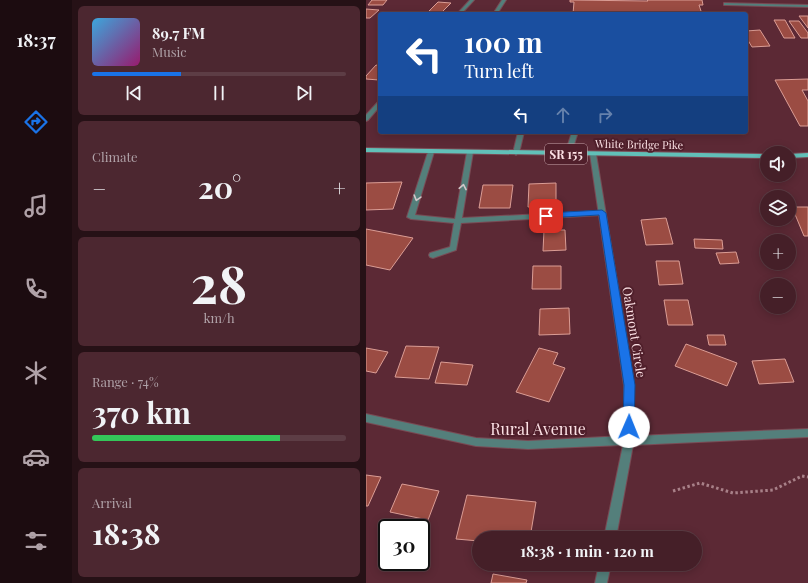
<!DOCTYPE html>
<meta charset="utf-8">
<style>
body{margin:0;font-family:"Playfair Display",serif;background:#4c2730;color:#f1f3f6;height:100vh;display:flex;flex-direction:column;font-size:15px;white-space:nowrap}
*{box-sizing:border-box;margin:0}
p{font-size:13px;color:#b0a2a8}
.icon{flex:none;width:22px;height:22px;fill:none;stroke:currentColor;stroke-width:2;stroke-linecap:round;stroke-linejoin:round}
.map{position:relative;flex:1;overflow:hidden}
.drawer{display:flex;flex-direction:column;gap:6px;padding:6px;background:#261116;width:294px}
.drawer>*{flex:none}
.banner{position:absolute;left:12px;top:12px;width:370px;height:122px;border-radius:4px;box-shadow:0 2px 10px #0003,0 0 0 1px #5d3d45;background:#1a4fa0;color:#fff;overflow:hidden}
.buttons{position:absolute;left:394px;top:146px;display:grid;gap:8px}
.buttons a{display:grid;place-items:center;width:36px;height:36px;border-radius:50%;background:#451f28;box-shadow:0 2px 10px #0003,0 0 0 1px #5d3d45;font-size:20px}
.speed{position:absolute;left:12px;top:519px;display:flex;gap:8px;font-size:20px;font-weight:700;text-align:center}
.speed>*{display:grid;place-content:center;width:52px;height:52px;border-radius:50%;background:#451f28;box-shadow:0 2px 10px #0003,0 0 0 1px #5d3d45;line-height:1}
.speed .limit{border:2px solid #111;border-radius:6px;background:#fff;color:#111}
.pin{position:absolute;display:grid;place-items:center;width:34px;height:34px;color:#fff;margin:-17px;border-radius:8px;box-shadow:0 2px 6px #0006}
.me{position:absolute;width:44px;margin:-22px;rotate:1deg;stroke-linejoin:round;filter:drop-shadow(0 0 3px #0008)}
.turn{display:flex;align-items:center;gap:14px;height:84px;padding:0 20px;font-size:18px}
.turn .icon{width:52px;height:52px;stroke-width:2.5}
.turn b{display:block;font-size:28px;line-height:34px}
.lanes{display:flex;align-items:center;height:38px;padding:0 20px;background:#0003;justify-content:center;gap:20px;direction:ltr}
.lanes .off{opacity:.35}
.big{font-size:30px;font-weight:700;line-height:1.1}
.drawer .card{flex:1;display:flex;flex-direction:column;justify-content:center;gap:6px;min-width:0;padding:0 14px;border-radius:6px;background:#4c2730}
.drawer .dial{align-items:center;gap:0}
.dial b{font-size:52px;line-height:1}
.song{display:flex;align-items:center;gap:12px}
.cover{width:48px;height:48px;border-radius:6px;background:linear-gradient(135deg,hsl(200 70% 55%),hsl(320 70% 35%))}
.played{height:4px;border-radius:2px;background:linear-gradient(90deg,#1a73e8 35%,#5d3d45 35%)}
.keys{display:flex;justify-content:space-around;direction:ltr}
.heat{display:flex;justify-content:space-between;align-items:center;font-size:22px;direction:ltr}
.charge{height:6px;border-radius:3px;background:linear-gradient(90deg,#34c759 74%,#5d3d45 0)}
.trip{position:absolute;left:106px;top:531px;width:230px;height:40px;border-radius:20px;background:#451f28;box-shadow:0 2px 10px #0003,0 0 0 1px #5d3d45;font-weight:700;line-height:40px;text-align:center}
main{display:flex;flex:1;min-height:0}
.dock{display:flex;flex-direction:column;width:72px;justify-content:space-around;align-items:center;background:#1c0c10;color:#b0a2a8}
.dock .icon{width:28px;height:28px}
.dock .active{color:#1a73e8}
.dock b{font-size:18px;color:#f1f3f6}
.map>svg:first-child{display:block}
.building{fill:#9b4c43;stroke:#db9d95}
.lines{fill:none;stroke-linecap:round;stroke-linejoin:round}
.lane-casing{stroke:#794a54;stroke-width:2}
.street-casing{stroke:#794a54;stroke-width:2}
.primary-casing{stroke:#794a54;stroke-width:2}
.path{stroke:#a88088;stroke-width:3;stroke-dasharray:2.5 2.5;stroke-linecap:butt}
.lane{fill:#547f7b;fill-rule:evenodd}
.street{fill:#547f7b;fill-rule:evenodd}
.primary{fill:#61c0b8;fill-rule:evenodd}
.oneway{stroke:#d1c8ca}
.route{fill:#1a73e8;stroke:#114b97}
.labels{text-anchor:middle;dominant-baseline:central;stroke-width:4;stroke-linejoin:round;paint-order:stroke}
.far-street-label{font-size:11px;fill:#fbe0e4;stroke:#501f2b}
.shield{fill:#501f2b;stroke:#c8a6ac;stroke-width:1}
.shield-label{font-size:12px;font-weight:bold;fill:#fbe0e4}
.street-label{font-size:13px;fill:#fbe0e4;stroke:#501f2b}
.near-street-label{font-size:16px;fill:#fbe0e4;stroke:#501f2b}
</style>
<main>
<nav class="dock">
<b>18:37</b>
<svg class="icon active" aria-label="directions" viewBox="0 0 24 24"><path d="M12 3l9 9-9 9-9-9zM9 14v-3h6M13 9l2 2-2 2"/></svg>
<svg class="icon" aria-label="music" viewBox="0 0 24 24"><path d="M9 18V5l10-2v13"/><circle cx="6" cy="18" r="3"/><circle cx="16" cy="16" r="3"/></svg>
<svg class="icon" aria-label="phone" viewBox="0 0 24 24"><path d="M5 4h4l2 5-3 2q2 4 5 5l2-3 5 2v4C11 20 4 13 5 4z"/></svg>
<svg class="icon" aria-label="climate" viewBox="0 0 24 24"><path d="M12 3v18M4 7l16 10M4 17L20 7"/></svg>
<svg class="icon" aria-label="car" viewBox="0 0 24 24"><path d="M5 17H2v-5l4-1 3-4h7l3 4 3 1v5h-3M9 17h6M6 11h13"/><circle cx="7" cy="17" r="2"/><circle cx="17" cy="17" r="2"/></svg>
<svg class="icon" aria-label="filters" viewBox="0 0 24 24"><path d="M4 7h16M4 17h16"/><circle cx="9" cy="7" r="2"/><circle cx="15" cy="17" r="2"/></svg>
</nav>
<section class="drawer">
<div class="card">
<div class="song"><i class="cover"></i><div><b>89.7 FM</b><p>Music</p></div></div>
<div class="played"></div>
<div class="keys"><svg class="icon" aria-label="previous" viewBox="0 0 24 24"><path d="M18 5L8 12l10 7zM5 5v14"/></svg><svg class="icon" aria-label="pause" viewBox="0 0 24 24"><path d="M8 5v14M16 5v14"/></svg><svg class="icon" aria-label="next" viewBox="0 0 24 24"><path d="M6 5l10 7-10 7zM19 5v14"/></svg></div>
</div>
<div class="card"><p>Climate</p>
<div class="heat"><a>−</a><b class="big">20°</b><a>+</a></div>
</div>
<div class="card dial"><b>28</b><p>km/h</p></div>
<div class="card"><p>Range · 74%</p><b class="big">370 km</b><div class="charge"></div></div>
<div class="card"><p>Arrival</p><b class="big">18:38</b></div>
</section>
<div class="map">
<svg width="442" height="583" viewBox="0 0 442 583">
<rect width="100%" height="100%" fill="#5c2935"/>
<path class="building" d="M6,0H21L17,5H2Z
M204,0L282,1L281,0H336L337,5H333L336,14H207L208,2H204Z
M72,2L85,3L75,13L63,11Z
M0,9L13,10L4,18H0Z
M433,16H442V28Z
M408,20H419L429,38H418Z
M423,21H433L442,33V38H435Z
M394,30L404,46L386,47L380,37V31Z
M10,65L14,66V78L13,80L0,79V76Z
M442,79V90H436L442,101V126H434L409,80Z
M36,182L27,209L0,210V183Z
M190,183V206L162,207L163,184Z
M117,185H147L144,208H113Z
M426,207H442V236H438Z
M300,218L307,244L280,245L275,220Z
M0,229L47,238L24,270L0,265Z
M178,230H199L200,250L177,251Z
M328,239L356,240L357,249L329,248Z
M370,252L373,263L354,264L350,253Z
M290,261H313L317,284L293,285Z
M167,266H195V289H166Z
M298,300H322L327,325H302Z
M203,308L204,334L173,335L174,309Z
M341,335H358L360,345H343Z
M320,344L371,363L361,386L309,366Z
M40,346L73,347L63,379L29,377Z
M0,348L22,352L10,373L0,371Z
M173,348L192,353L187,364L199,368L183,402L150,392Z
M419,359L428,382L393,384L386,361Z
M75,362L107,365L101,385L69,383Z
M0,475L15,477L2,506H0Z
M36,484L73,491L62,520L24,512Z
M101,495L170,502L164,538L124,536L123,538H113V541L90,539Z
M127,574L161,580L160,583H125Z"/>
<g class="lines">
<g class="lane-casing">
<path id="lane" d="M136,0H140L131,14H127Z
M152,132H158L153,153L150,155L147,153Z
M206,132H212L205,154L202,156L199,154Z
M65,150L68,152L49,215L89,219L101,152L104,150L107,152L96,218L236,211L239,213L236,215L95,223L90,250L67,258L64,257L63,255L64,253L84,247L88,223L45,219L41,217L62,152Z"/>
</g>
<g class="street-casing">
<path id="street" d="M104,0H108L95,14H91Z
M358,3L442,5V7L360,5H358Z
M14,101V106L2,120L0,121V115L12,102Z
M227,152L230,154L268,385V436L442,429V437L267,445L250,538H238L257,445L162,449L110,446L0,422V414L110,438L162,441L258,436V385L224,154Z
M233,564H245L241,583H229Z"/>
</g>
<g class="primary-casing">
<path id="primary" d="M0,148L401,154V158L0,152Z
M442,153V157L423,158V154Z"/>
</g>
<path class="path" d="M307,491L334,483L367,493L407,490L436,476L442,477"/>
<use href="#lane" class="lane"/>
<use href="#street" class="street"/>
<use href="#primary" class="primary"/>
</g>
<defs><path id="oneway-chevron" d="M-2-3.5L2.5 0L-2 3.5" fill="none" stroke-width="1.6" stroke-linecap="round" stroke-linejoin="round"/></defs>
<g class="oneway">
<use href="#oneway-chevron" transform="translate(97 187) rotate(-79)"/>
<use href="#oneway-chevron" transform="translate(51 198) rotate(106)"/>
</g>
<path class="route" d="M236,210L240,213L269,385L268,427L267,431L263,432L259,431L257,427L258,385L233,215L180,218L176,216L180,213Z"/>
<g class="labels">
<g class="far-street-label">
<text transform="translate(273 144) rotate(1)">White Bridge Pike</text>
</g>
<rect class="shield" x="179" y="144" width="42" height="20" rx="3"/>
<g class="shield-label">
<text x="200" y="154">SR 155</text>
</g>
<g class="street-label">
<text transform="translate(269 332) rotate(81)">Oakmont Circle</text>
</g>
<g class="near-street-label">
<text x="172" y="428">Rural Avenue</text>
</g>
</g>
</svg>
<div class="buttons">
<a><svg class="icon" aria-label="sound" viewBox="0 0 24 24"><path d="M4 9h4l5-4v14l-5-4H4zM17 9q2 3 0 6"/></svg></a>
<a><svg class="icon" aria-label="layers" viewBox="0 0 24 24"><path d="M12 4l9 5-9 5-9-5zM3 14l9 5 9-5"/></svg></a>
<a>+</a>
<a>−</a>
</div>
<div class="speed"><div class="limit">30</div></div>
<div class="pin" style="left:180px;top:216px;background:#d93025"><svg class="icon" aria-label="arrive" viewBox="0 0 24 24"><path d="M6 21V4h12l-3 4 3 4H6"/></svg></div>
<svg class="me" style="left:263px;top:427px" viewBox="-20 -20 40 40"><circle r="19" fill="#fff"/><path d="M0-13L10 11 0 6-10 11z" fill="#1a73e8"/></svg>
<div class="trip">18:38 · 1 min · 120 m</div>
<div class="banner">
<div class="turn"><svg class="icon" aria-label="left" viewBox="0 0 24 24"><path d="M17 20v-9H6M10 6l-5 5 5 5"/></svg><div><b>100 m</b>Turn left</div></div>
<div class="lanes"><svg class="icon" aria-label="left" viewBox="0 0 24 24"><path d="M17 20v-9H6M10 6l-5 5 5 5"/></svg><svg class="icon off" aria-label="ahead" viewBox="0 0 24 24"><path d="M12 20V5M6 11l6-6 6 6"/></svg><svg class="icon off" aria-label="right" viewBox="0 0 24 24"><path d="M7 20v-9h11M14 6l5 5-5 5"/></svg></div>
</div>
</div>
</main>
